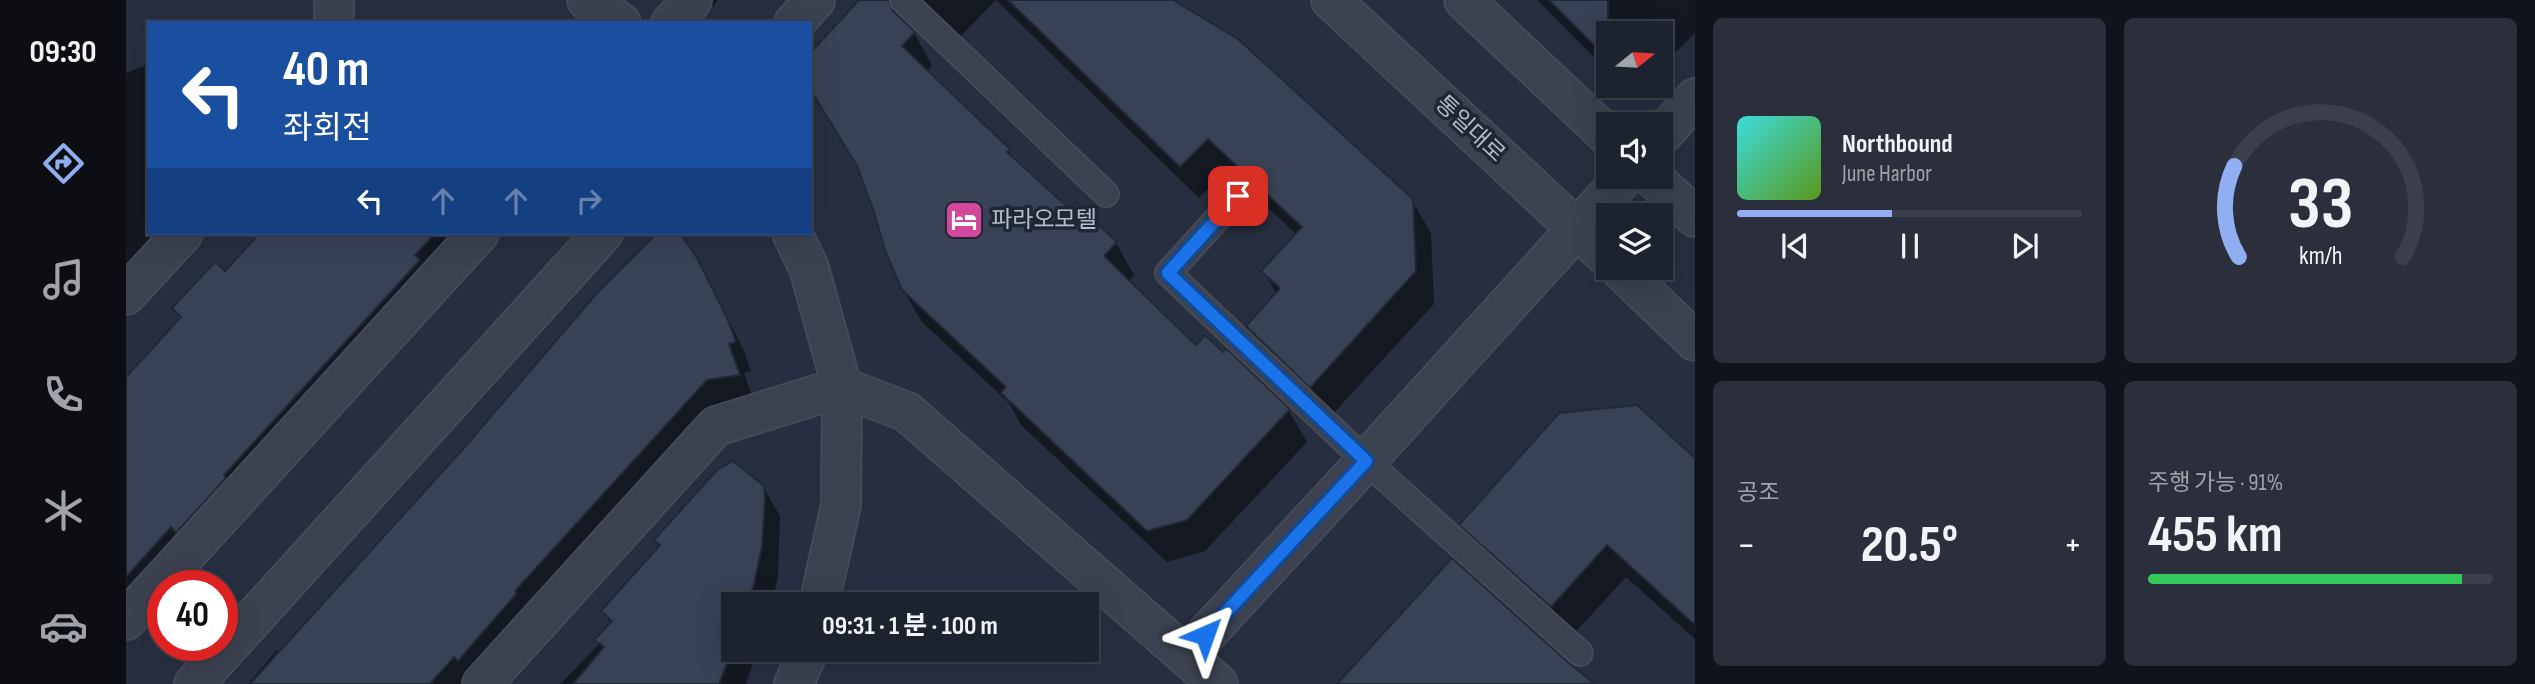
<!DOCTYPE html>
<html lang="ko">
<meta charset="utf-8">
<style>
body{margin:0;font-family:"Sofia Sans Condensed","Noto Sans KR",sans-serif;background:#2a2f3b;color:#f1f3f6;height:100vh;display:flex;flex-direction:column;font-size:26px;white-space:nowrap}
*{box-sizing:border-box;margin:0}
p{font-size:23px;color:#a0a4aa}
.icon{flex:none;width:38px;height:38px;fill:none;stroke:currentColor;stroke-width:2;stroke-linecap:round;stroke-linejoin:round}
.map{position:relative;flex:1;overflow:hidden}
.side{display:flex;flex-direction:column;gap:18px;padding:18px;background:#10131a;width:840px}
.side>*{flex:none}
.banner{position:absolute;left:21px;top:21px;width:665px;height:214px;border-radius:0px;box-shadow:0 7px 28px #0002,0 0 0 2px #3b3f4b;background:#1a4fa0;color:#fff;overflow:hidden}
.needle{width:46px;rotate:72deg}
.controls{position:absolute;left:1470px;top:21px;display:grid;gap:14px}
.controls a{display:grid;place-items:center;width:77px;height:77px;border-radius:0px;background:#1d222f;box-shadow:0 7px 28px #0002,0 0 0 2px #3b3f4b;font-size:35px}
.speed{position:absolute;left:21px;top:570px;display:flex;gap:14px;font-size:35px;font-weight:700;text-align:center}
.speed>*{display:grid;place-content:center;width:91px;height:91px;border-radius:50%;background:#1d222f;box-shadow:0 7px 28px #0002,0 0 0 2px #3b3f4b;line-height:1}
.speed .limit{border:10px solid #d22;background:#fff;color:#111}
.pin{position:absolute;display:grid;place-items:center;width:60px;height:60px;color:#fff;margin:-30px;border-radius:14px;box-shadow:0 4px 10px #0006}
.me{position:absolute;width:77px;margin:-38px;rotate:43deg;stroke-linejoin:round;filter:drop-shadow(0 0 5px #0008)}
.turn{display:flex;align-items:center;gap:24px;height:147px;padding:0 21px;font-size:32px}
.turn .icon{width:91px;height:91px;stroke-width:2.5}
.turn b{display:block;font-size:49px;line-height:60px}
.lanes{display:flex;align-items:center;height:66px;padding:0 21px;background:#0003;justify-content:center;gap:35px;direction:ltr}
.lanes .off{opacity:.35}
.big{font-size:52px;font-weight:700;line-height:1.1}
.side .card{flex:1;display:flex;flex-direction:column;justify-content:center;gap:10px;min-width:0;padding:0 24px;border-radius:10px;background:#2a2f3b}
.side .dial{align-items:center;gap:0}
.dial svg{height:182px;overflow:visible;fill:none;stroke:#3b3f4b;stroke-width:7;stroke-linecap:round;text-anchor:middle}
.dial text{fill:#f1f3f6;stroke:none}
.song{display:flex;align-items:center;gap:21px}
.cover{width:84px;height:84px;border-radius:10px;background:linear-gradient(135deg,hsl(180 70% 55%),hsl(90 70% 35%))}
.played{height:7px;border-radius:4px;background:linear-gradient(90deg,#92aef3 45%,#3b3f4b 45%)}
.keys{display:flex;justify-content:space-around;direction:ltr}
.heat{display:flex;justify-content:space-between;align-items:center;font-size:38px;direction:ltr}
.charge{height:10px;border-radius:5px;background:linear-gradient(90deg,#34c759 91%,#3b3f4b 0)}
.side .tiles{flex:1;display:grid;gap:18px;grid-template-columns:repeat(2,1fr)}
.trip{position:absolute;left:595px;top:592px;width:378px;height:70px;border-radius:0px;background:#1d222f;box-shadow:0 7px 28px #0002,0 0 0 2px #3b3f4b;font-weight:700;line-height:70px;text-align:center}
main{display:flex;flex:1;min-height:0}
.dock{display:flex;flex-direction:column;width:126px;justify-content:space-around;align-items:center;background:#0c0e13;color:#a0a4aa}
.dock .icon{width:49px;height:49px}
.dock .active{color:#92aef3}
.dock b{font-size:32px;color:#f1f3f6}
.map>svg:first-child{display:block}
.shadow{fill:#0007}
.building{fill:#394255;stroke:#212836;stroke-width:2}
.lines{fill:none;stroke-linecap:round;stroke-linejoin:round}
.service-casing{stroke:#444a58;stroke-width:28}
.minor-casing{stroke:#444a58;stroke-width:42}
.tertiary-casing{stroke:#444a58;stroke-width:42}
.service{stroke:#3b414f;stroke-width:24}
.minor{stroke:#3b414f;stroke-width:38}
.tertiary{stroke:#3b414f;stroke-width:38}
.route-casing{stroke:#114b97;stroke-width:18}
.route{stroke:#1a73e8;stroke-width:12}
.labels{text-anchor:middle;dominant-baseline:central;stroke-width:7;stroke-linejoin:round;paint-order:stroke}
.street-label{font-size:23px;fill:#b7bcc9;stroke:#1f2634}
.poi-label{font-size:23px;fill:#b7bcc9;stroke:#1f2634;text-anchor:start}
</style>
<main>
<nav class="dock">
<b>09:30</b>
<svg class="icon active" aria-label="directions" viewBox="0 0 24 24"><path d="M12 3l9 9-9 9-9-9zM9 14v-3h6M13 9l2 2-2 2"/></svg>
<svg class="icon" aria-label="music" viewBox="0 0 24 24"><path d="M9 18V5l10-2v13"/><circle cx="6" cy="18" r="3"/><circle cx="16" cy="16" r="3"/></svg>
<svg class="icon" aria-label="phone" viewBox="0 0 24 24"><path d="M5 4h4l2 5-3 2q2 4 5 5l2-3 5 2v4C11 20 4 13 5 4z"/></svg>
<svg class="icon" aria-label="climate" viewBox="0 0 24 24"><path d="M12 3v18M4 7l16 10M4 17L20 7"/></svg>
<svg class="icon" aria-label="car" viewBox="0 0 24 24"><path d="M5 17H2v-5l4-1 3-4h7l3 4 3 1v5h-3M9 17h6M6 11h13"/><circle cx="7" cy="17" r="2"/><circle cx="17" cy="17" r="2"/></svg>
</nav>
<div class="map">
<svg width="1569" height="684" viewBox="0 0 1569 684">
<rect width="100%" height="100%" fill="#272e3f"/>
<path class="shadow" d="M552,0H592L587,7H577Z
M736,0H1043L1286,201L1305,233L1308,304L1203,418L1140,358L1122,326L1151,294L1137,271L1171,235L1101,169L1073,198L870,0L829,42L784,22L781,27L788,33L806,65L800,72L882,150L889,162L944,212L990,243L1008,275L1002,282L1070,347L1162,410L1181,442L1079,551L1041,562L895,425L883,403L796,322L777,290Z
M1411,0H1569V33L1535,67V33H1482V71Z
M23,64V233H61L0,297V73Z
M1497,86H1516L1506,96Z
M137,233H351L0,632V380L55,319L49,308L99,273Z
M534,233H550L554,236L587,289L617,349L625,371L618,373L629,404L352,684H122L151,650L154,653L338,450L468,300Z
M1510,407L1569,460V639L1500,577L1444,638L1354,557L1335,525Z
M637,487L654,516L652,576L646,604H607V649H632L620,684H434L473,644L470,640L485,624L477,611L535,547L531,540Z"/>
<path class="building" d="M733,0H763L767,11L789,32L776,46L884,149L881,152L944,209L949,203L991,242L978,256L1070,345L1079,335L1097,352L1100,348L1164,409L1061,520L1021,531L875,393L880,387L776,290L759,250L748,212L731,166L684,89V53Z
M882,0H1047L1112,39L1287,199L1290,271L1184,388L1120,326L1154,288L1135,271L1176,227L1082,139L1054,167Z
M1423,0H1482V59Z
M134,233H310L289,255L294,260L98,475L100,478L50,533L45,527L0,577V377L55,317L46,308L89,262L99,271Z
M531,233H554L571,258L601,318L610,342L603,344L614,375L581,380L389,591L391,593L332,661L328,657L304,684H124L337,449L471,293Z
M1511,405L1569,458V625L1481,545L1425,607L1333,525L1433,413Z
M607,461L638,486L639,498L636,547L628,584L621,604H607V648L593,684H447L478,647L468,640L486,621L475,611L534,545L528,540L591,470Z
M1326,558L1444,664L1469,684H1211Z"/>
<g class="lines">
<g class="service-casing">
<path id="service" d="M777,0L980,194
M1112,196L1042,273L1240,461L1454,653"/>
</g>
<g class="minor-casing">
<path id="minor" d="M208,0V23
M461,0L495,23
M545,23L566,0
M668,23L689,0
M666,233L683,268L716,387L715,505L693,604
M0,295L57,233
M0,620L353,233
M68,684L477,233
M356,684L590,426L716,387L781,412L1092,684
M668,684L683,649"/>
</g>
<g class="tertiary-casing">
<path id="tertiary" d="M1205,0L1482,258
M1338,0L1482,136
M1535,136L1569,98
M1526,177L1569,217
M1493,268L1569,341
M1061,655L1240,461L1498,177"/>
</g>
<use href="#service" class="service"/>
<use href="#minor" class="minor"/>
<use href="#tertiary" class="tertiary"/>
</g>
<g class="lines">
<g class="route-casing">
<path id="route" d="M1079,635L1240,461L1042,273L1112,196"/>
</g>
<use href="#route" class="route"/>
</g>
<defs>
<g id="hotel-square" transform="scale(2.0125)"><rect x="-9" y="-9" width="18" height="18" rx="4" fill="#d1479c" stroke="#1f2634"/><path d="M-6-4.5h1.5V1H6V5H4.5V3h-9V5H-6ZM-4 0a1.8 1.8 0 1 1 3.6 0ZM.5 0V-2.5h3Q6-2.5 6 0Z" fill="#fff"/></g>
</defs>
<g fill-rule="evenodd">
<use href="#hotel-square" x="838" y="220"/>
</g>
<g class="labels">
<g class="street-label">
<text transform="translate(1344 129) rotate(43)">통일대로</text>
</g>
<g class="poi-label">
<text x="865" y="220">파라오모텔</text>
</g>
</g>
</svg>
<div class="controls">
<a><svg class="needle" viewBox="-14 -14 28 28"><path d="M0-13l5 13h-10z" fill="#e53935"/><path d="M0 13l5-13h-10z" fill="#a0a4aa"/></svg></a>
<a><svg class="icon" aria-label="sound" viewBox="0 0 24 24"><path d="M4 9h4l5-4v14l-5-4H4zM17 9q2 3 0 6"/></svg></a>
<a><svg class="icon" aria-label="layers" viewBox="0 0 24 24"><path d="M12 4l9 5-9 5-9-5zM3 14l9 5 9-5"/></svg></a>
</div>
<div class="speed"><div class="limit">40</div></div>
<div class="pin" style="left:1112px;top:196px;background:#d93025"><svg class="icon" aria-label="arrive" viewBox="0 0 24 24"><path d="M6 21V4h12l-3 4 3 4H6"/></svg></div>
<svg class="me" style="left:1079px;top:635px" viewBox="-20 -20 40 40"><path d="M0-17L14 15 0 8-14 15z" fill="#1a73e8" stroke="#fff" stroke-width="4"/></svg>
<div class="trip">09:31 · 1 분 · 100 m</div>
<div class="banner">
<div class="turn"><svg class="icon" aria-label="left" viewBox="0 0 24 24"><path d="M17 20v-9H6M10 6l-5 5 5 5"/></svg><div><b>40 m</b>좌회전</div></div>
<div class="lanes"><svg class="icon" aria-label="left" viewBox="0 0 24 24"><path d="M17 20v-9H6M10 6l-5 5 5 5"/></svg><svg class="icon off" aria-label="ahead" viewBox="0 0 24 24"><path d="M12 20V5M6 11l6-6 6 6"/></svg><svg class="icon off" aria-label="ahead" viewBox="0 0 24 24"><path d="M12 20V5M6 11l6-6 6 6"/></svg><svg class="icon off" aria-label="right" viewBox="0 0 24 24"><path d="M7 20v-9h11M14 6l5 5-5 5"/></svg></div>
</div>
</div>
<section class="side">
<div class="tiles">
<div class="card">
<div class="song"><i class="cover"></i><div><b>Northbound</b><p>June Harbor</p></div></div>
<div class="played"></div>
<div class="keys"><svg class="icon" aria-label="previous" viewBox="0 0 24 24"><path d="M18 5L8 12l10 7zM5 5v14"/></svg><svg class="icon" aria-label="pause" viewBox="0 0 24 24"><path d="M8 5v14M16 5v14"/></svg><svg class="icon" aria-label="next" viewBox="0 0 24 24"><path d="M6 5l10 7-10 7zM19 5v14"/></svg></div>
</div>
<div class="card dial"><svg viewBox="0 0 100 80">
<path d="M14 69A42 42 0 1 1 86 69"/>
<path d="M14 69A42 42 0 0 1 12 29" stroke="#92aef3"/>
<text x="50" y="56" font-size="32" font-weight="700">33</text>
<text x="50" y="72" font-size="11">km/h</text>
</svg></div>
<div class="card"><p>공조</p>
<div class="heat"><a>−</a><b class="big">20.5°</b><a>+</a></div>
</div>
<div class="card"><p>주행 가능 · 91%</p><b class="big">455 km</b><div class="charge"></div></div>
</div>
</section>
</main>
